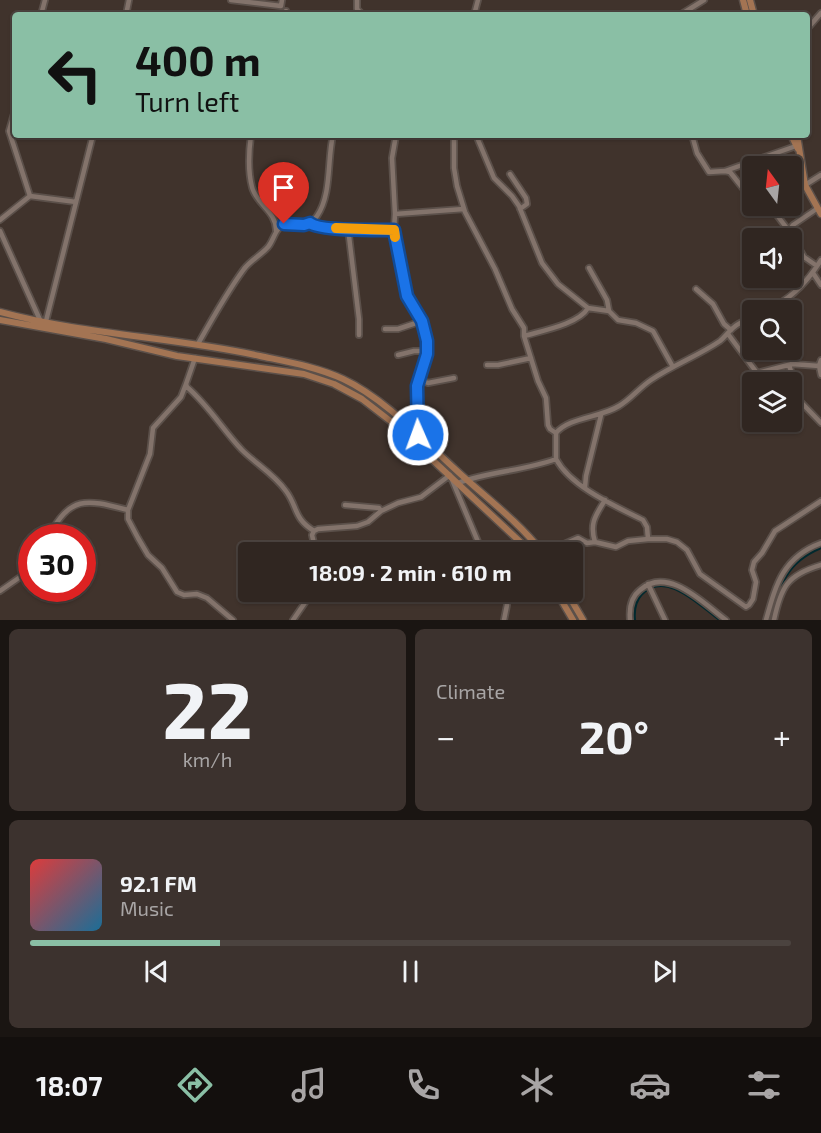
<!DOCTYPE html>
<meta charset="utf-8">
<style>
body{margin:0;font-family:"Exo 2",sans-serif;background:#3c322e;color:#f1f3f6;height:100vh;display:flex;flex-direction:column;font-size:22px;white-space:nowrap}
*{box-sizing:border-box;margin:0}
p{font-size:20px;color:#a8a5a5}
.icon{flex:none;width:33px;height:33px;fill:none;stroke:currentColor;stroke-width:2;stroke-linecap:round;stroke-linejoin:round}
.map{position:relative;height:620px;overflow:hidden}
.details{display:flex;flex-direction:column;gap:9px;padding:9px;background:#1a1512;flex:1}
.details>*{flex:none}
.hud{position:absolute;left:12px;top:12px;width:798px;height:126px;border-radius:6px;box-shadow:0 2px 4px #0004,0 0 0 2px #4b433f;background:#8abfa5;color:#111;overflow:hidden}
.needle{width:39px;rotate:345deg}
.fabs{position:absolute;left:742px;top:156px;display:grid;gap:12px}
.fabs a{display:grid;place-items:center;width:60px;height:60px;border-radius:6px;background:#302621;box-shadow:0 2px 4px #0004,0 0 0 2px #4b433f;font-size:30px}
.speed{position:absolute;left:18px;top:524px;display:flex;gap:12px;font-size:30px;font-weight:700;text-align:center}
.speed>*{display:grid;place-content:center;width:78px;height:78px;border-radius:50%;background:#302621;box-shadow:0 2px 4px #0004,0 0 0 2px #4b433f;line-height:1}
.speed .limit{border:9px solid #d22;background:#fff;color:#111}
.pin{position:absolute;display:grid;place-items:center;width:51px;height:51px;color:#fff;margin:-62px -26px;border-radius:50% 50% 50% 0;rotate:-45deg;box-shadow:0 0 6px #0007}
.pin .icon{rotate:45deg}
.me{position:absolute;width:66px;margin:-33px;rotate:358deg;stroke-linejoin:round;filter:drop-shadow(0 0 4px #0008)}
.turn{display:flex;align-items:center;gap:21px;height:126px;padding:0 24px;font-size:27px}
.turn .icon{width:78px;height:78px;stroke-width:2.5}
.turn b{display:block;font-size:42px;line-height:51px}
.big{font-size:45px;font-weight:700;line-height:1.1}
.details .widget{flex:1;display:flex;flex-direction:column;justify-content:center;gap:9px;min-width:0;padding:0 21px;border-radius:9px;background:#3c322e}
.details .dial{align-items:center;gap:0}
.dial b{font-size:78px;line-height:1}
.song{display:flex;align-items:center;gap:18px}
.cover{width:72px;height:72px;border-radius:9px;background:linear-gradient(135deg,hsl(0 70% 55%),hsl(200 70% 35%))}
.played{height:6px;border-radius:3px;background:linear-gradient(90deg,#8abfa5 25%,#4b433f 25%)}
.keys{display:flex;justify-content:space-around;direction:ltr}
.heat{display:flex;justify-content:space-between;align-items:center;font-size:33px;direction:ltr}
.details .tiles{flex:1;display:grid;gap:9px;grid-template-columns:1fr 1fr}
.widget:last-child{grid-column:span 2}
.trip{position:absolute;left:238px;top:542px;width:345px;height:60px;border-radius:6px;background:#302621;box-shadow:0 2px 4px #0004,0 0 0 2px #4b433f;font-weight:700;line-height:60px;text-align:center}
.tabs{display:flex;height:96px;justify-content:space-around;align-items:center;background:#130f0d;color:#a8a5a5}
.tabs .icon{width:42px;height:42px}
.tabs .selected{color:#8abfa5}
.tabs b{font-size:27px;color:#f1f3f6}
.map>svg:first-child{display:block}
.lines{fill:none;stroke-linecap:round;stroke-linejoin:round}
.canal{stroke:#01292e;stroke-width:4}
.street-casing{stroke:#5b504a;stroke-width:8}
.secondary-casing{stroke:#5b504a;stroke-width:9}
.street{stroke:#83736b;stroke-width:4.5}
.secondary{stroke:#a37453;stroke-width:6}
.route-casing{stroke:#114b97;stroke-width:15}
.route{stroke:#1a73e8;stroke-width:10}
.slow{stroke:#f59e0b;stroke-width:10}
</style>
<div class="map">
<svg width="821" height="620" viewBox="0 0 821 620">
<rect width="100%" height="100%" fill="#40332c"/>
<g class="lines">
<path class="canal" d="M634,620C633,610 634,602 641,594C666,568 700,605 721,620
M771,620C779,584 785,562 821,547"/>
<g class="street-casing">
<path id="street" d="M231,0L281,6L282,0
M357,0V9L363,15
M41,15L45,0
M126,15L129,0
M286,15V11
M474,15L478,0
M680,15L704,0
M807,29L821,13
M15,110L9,131L30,196
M251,135C249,150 248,172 252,187C256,204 277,212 276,231
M396,135L392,158L395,214L394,230L407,296L422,321L427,341V354L417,386L418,435
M454,135V168L457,186L465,212L495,269L512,309L524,328V336
M476,135L494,178L512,196L519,206L542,263L558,284L588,308L609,311L618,320L636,323L653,331L673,367
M692,135L697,153L709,172L725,171L730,172L753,201
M725,171L796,146
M510,174L526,198L527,204L520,209
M805,185L821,175
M770,206L789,231
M395,214L464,209
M0,220L30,196L76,202
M311,223C319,231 379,230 394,230
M348,228L359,319V335
M0,231L40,320
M792,264L804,257
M817,266L804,257L789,231L793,225L818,208
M589,268L607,300L609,311
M813,273L821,285
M792,275L801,286
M764,281L769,278
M696,289L713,304L724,324L731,330
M767,310C790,300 808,281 821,260
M46,321L93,135
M385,329H398L422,321
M728,334L757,373L792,364L819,366
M198,344C212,319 227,292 244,269C251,260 261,255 268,247C273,241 274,233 280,227C291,217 307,231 317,216C332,194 327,160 333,135
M398,355L414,351H427
M195,358L186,384L187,387C209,406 223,430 242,450C256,464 274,474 286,491C298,507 293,518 314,531
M821,360L819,366L821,375
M487,365H498L531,358
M789,365L795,384V396L821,423
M418,379L428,383L454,378
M753,392L749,380L757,373
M556,433L550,429L548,425L546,398L538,381L524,336C541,331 579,324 588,308
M556,459V433C569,417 600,418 619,406C631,399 639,388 651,380C673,365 698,356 720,341C725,337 728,332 733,328C738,323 746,320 753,317
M458,483C490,471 524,471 556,459C571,487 615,506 643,520L647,527L648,539H667L677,542L687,550L700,574L746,607L749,605L753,599L756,582L752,570L754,562L762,553L775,531L821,501
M585,487L586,476L601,415
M345,505L379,508L381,511
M128,510V519L138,538L148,555L162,568L177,592L184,595L197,594L207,598L233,620
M48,537C71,495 85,499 128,510L150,454L153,428L181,397L186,384
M595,542C589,523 596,515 605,500
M316,552L312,535L314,531L318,529L357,526L368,522L381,511L398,503L421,497L450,475L479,544L486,552
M546,552L578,538L587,543L595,542L616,547L628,541L648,539
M648,584L665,620
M0,591L23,575L32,562
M293,620L313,591
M504,620L507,605L505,591
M630,620C629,609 631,597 640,590C668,565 704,604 726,620
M766,620C776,584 783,557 821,543
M774,620C781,587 787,575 821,565"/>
</g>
<g class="secondary-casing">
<path id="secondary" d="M743,0L747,15
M750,0L754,15
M791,135L798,149
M797,135L805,185L821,214
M0,312C85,335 174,337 260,356C288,362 317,367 343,379C384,398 423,440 456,470C485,497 518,521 542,552
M0,320L106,339L177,356L304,374L334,384L362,399L393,423L531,552
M556,591L573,620
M566,591L583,620"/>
</g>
<use href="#street" class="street"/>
<use href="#secondary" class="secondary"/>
</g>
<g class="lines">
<g class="route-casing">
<path id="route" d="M284,224L304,225L310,223C319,231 379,230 394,230L407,296L422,321L427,341V354L417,386L418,435"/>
</g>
<use href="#route" class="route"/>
<path class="slow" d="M336,228L394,230L395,237"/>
</g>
</svg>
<div class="fabs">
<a><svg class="needle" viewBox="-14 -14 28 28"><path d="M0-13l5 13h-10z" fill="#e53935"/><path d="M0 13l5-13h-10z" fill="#a8a5a5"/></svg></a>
<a><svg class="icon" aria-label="sound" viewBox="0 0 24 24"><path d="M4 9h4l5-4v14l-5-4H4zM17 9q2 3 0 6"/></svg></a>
<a><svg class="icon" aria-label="search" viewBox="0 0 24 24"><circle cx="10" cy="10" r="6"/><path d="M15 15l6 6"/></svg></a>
<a><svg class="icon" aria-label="layers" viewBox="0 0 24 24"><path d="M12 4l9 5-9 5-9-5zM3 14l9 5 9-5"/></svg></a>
</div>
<div class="speed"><div class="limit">30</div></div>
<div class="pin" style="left:284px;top:224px;background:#d93025"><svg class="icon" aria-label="arrive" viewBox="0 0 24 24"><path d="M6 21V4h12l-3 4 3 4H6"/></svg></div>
<svg class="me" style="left:418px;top:435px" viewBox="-20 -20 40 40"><circle r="17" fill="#1a73e8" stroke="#fff" stroke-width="3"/><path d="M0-11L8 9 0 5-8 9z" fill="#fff"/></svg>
<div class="trip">18:09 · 2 min · 610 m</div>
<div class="hud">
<div class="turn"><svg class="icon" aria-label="left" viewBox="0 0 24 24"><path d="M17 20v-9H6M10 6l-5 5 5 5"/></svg><div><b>400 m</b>Turn left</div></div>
</div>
</div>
<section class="details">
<div class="tiles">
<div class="widget dial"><b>22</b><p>km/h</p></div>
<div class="widget"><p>Climate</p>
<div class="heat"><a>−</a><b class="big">20°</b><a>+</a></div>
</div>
<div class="widget">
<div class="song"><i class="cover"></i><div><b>92.1 FM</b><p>Music</p></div></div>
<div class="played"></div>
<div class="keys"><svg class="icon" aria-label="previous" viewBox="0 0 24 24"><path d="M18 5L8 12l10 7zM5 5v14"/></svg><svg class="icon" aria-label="pause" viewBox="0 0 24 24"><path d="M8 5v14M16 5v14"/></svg><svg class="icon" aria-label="next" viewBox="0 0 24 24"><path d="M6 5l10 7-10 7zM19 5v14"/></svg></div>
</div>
</div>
</section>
<nav class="tabs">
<b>18:07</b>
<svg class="icon selected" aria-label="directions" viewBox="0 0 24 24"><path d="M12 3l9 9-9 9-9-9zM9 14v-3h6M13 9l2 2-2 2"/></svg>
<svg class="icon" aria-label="music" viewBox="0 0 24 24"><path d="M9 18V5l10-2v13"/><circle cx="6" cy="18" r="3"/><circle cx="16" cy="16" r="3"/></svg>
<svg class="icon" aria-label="phone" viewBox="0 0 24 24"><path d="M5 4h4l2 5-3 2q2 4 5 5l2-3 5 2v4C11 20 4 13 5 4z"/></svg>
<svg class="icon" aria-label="climate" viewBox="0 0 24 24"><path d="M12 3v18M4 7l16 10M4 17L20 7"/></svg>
<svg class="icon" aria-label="car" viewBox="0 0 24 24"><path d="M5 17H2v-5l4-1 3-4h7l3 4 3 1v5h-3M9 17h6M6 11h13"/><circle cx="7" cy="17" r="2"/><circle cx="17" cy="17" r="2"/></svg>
<svg class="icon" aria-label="filters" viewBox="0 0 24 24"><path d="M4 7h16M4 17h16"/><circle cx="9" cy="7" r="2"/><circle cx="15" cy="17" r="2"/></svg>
</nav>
